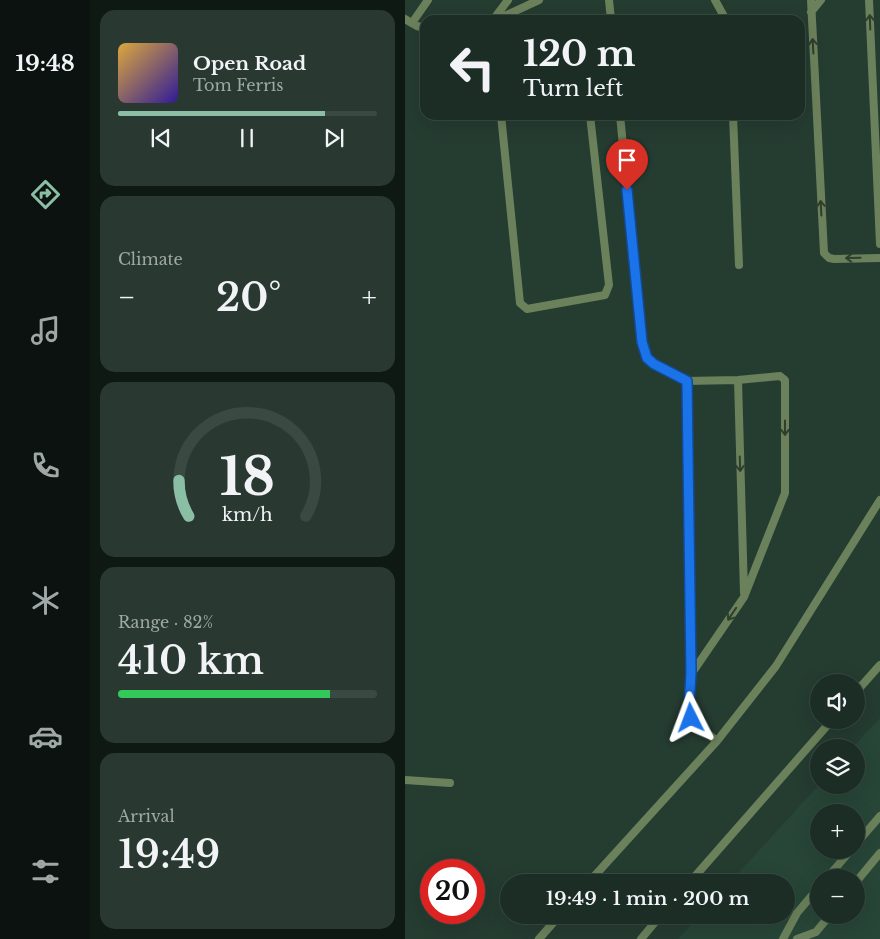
<!DOCTYPE html>
<meta charset="utf-8">
<style>
body{margin:0;font-family:"Libre Baskerville",serif;background:#293932;color:#f1f3f6;height:100vh;display:flex;flex-direction:column;font-size:19px;white-space:nowrap}
*{box-sizing:border-box;margin:0}
p{font-size:16px;color:#a0a8a7}
.icon{flex:none;width:28px;height:28px;fill:none;stroke:currentColor;stroke-width:2;stroke-linecap:round;stroke-linejoin:round}
.map{position:relative;flex:1;overflow:hidden}
.panel{display:flex;flex-direction:column;gap:10px;padding:10px;background:#0f1914;width:315px}
.panel>*{flex:none}
.top-card{position:absolute;left:15px;top:15px;width:385px;height:105px;border-radius:15px;box-shadow:0 5px 20px #0002,0 0 0 1px #3a4942;background:#1c2d25;color:#f1f3f6;overflow:hidden}
.fabs{position:absolute;left:405px;top:674px;display:grid;gap:10px}
.fabs a{display:grid;place-items:center;width:55px;height:55px;border-radius:50%;background:#1c2d25;box-shadow:0 5px 20px #0002,0 0 0 1px #3a4942;font-size:25px}
.speed{position:absolute;left:15px;top:859px;display:flex;gap:10px;font-size:25px;font-weight:700;text-align:center}
.speed>*{display:grid;place-content:center;width:65px;height:65px;border-radius:50%;background:#1c2d25;box-shadow:0 5px 20px #0002,0 0 0 1px #3a4942;line-height:1}
.speed .limit{border:8px solid #d22;background:#fff;color:#111}
.pin{position:absolute;display:grid;place-items:center;width:42px;height:42px;color:#fff;margin:-51px -21px;border-radius:50% 50% 50% 0;rotate:-45deg;box-shadow:0 0 5px #0007}
.pin .icon{rotate:45deg}
.me{position:absolute;width:55px;margin:-28px;rotate:357deg;stroke-linejoin:round;filter:drop-shadow(0 0 4px #0008)}
.turn{display:flex;align-items:center;gap:18px;height:105px;padding:0 20px;font-size:22px}
.turn .icon{width:65px;height:65px;stroke-width:2.5}
.turn b{display:block;font-size:35px;line-height:42px}
.big{font-size:38px;font-weight:600;line-height:1.1}
.panel .card{flex:1;display:flex;flex-direction:column;justify-content:center;gap:8px;min-width:0;padding:0 18px;border-radius:15px;background:#293932}
.panel .dial{align-items:center;gap:0}
.dial svg{height:130px;overflow:visible;fill:none;stroke:#3a4942;stroke-width:7;stroke-linecap:round;text-anchor:middle}
.dial text{fill:#f1f3f6;stroke:none}
.song{display:flex;align-items:center;gap:15px}
.cover{width:60px;height:60px;border-radius:8px;background:linear-gradient(135deg,hsl(40 70% 55%),hsl(250 70% 35%))}
.played{height:5px;border-radius:2px;background:linear-gradient(90deg,#8abfa5 80%,#3a4942 80%)}
.keys{display:flex;justify-content:space-around;direction:ltr}
.heat{display:flex;justify-content:space-between;align-items:center;font-size:28px;direction:ltr}
.charge{height:8px;border-radius:4px;background:linear-gradient(90deg,#34c759 82%,#3a4942 0)}
.trip{position:absolute;left:95px;top:874px;width:295px;height:50px;border-radius:25px;background:#1c2d25;box-shadow:0 5px 20px #0002,0 0 0 1px #3a4942;font-weight:600;line-height:50px;text-align:center}
main{display:flex;flex:1;min-height:0}
.menu{display:flex;flex-direction:column;width:90px;justify-content:space-around;align-items:center;background:#0b120f;color:#a0a8a7}
.menu .icon{width:35px;height:35px}
.menu .selected{color:#8abfa5}
.menu b{font-size:22px;color:#f1f3f6}
.map>svg:first-child{display:block}
.built{fill:#274637;fill-rule:evenodd}
.lines{fill:none;stroke-linecap:round;stroke-linejoin:round}
.service{stroke:#6b815b;stroke-width:8}
.oneway{stroke:#303e2e}
.route-casing{stroke:#114b97;stroke-width:12}
.route{stroke:#1a73e8;stroke-width:9}
</style>
<main>
<nav class="menu">
<b>19:48</b>
<svg class="icon selected" aria-label="directions" viewBox="0 0 24 24"><path d="M12 3l9 9-9 9-9-9zM9 14v-3h6M13 9l2 2-2 2"/></svg>
<svg class="icon" aria-label="music" viewBox="0 0 24 24"><path d="M9 18V5l10-2v13"/><circle cx="6" cy="18" r="3"/><circle cx="16" cy="16" r="3"/></svg>
<svg class="icon" aria-label="phone" viewBox="0 0 24 24"><path d="M5 4h4l2 5-3 2q2 4 5 5l2-3 5 2v4C11 20 4 13 5 4z"/></svg>
<svg class="icon" aria-label="climate" viewBox="0 0 24 24"><path d="M12 3v18M4 7l16 10M4 17L20 7"/></svg>
<svg class="icon" aria-label="car" viewBox="0 0 24 24"><path d="M5 17H2v-5l4-1 3-4h7l3 4 3 1v5h-3M9 17h6M6 11h13"/><circle cx="7" cy="17" r="2"/><circle cx="17" cy="17" r="2"/></svg>
<svg class="icon" aria-label="filters" viewBox="0 0 24 24"><path d="M4 7h16M4 17h16"/><circle cx="9" cy="7" r="2"/><circle cx="15" cy="17" r="2"/></svg>
</nav>
<section class="panel">
<div class="card">
<div class="song"><i class="cover"></i><div><b>Open Road</b><p>Tom Ferris</p></div></div>
<div class="played"></div>
<div class="keys"><svg class="icon" aria-label="previous" viewBox="0 0 24 24"><path d="M18 5L8 12l10 7zM5 5v14"/></svg><svg class="icon" aria-label="pause" viewBox="0 0 24 24"><path d="M8 5v14M16 5v14"/></svg><svg class="icon" aria-label="next" viewBox="0 0 24 24"><path d="M6 5l10 7-10 7zM19 5v14"/></svg></div>
</div>
<div class="card"><p>Climate</p>
<div class="heat"><a>−</a><b class="big">20°</b><a>+</a></div>
</div>
<div class="card dial"><svg viewBox="0 0 100 80">
<path d="M14 69A42 42 0 1 1 86 69"/>
<path d="M14 69A42 42 0 0 1 8 47" stroke="#8abfa5"/>
<text x="50" y="56" font-size="32" font-weight="700">18</text>
<text x="50" y="72" font-size="11">km/h</text>
</svg></div>
<div class="card"><p>Range · 82%</p><b class="big">410 km</b><div class="charge"></div></div>
<div class="card"><p>Arrival</p><b class="big">19:49</b></div>
</section>
<div class="map">
<svg width="475" height="939" viewBox="0 0 475 939">
<rect width="100%" height="100%" fill="#253c31"/>
<path class="built" d="M475,718V939H273L295,915H381V882H325L414,785H451V748L448,747ZM414,812H451V850H414ZM414,878H451V915H414Z"/>
<g class="lines">
<path class="service" d="M204,0L206,20
M310,0L321,20
M406,0L419,253L424,258L429,259L475,258
M464,0L475,244
M406,12L416,0
M0,19L12,26L20,28
M88,20L103,0
M91,20L134,0
M7,23L23,0
M96,115L115,303L122,309L200,295L204,285L185,115
M215,115L237,342L242,358L249,365L281,381L333,380L375,376L380,380V493L339,597L287,673
M328,115L334,265
M333,380L339,593
M281,381L287,673C283,713 279,715 312,741
M451,692L475,665
M0,780L45,783
M451,844L475,816
M422,878L446,850
M184,882L312,741L371,666L475,500
M285,882L427,720
M451,882L475,853
M134,939L155,915
M236,939L256,915
M378,939L392,913L414,887
M392,939L411,932L425,915"/>
</g>
<defs><path id="oneway-shaft" d="M-6 0H5M1.5-3L5.5 0L1.5 3" fill="none" stroke-width="1.6" stroke-linecap="round" stroke-linejoin="round" transform="scale(1.25)"/></defs>
<g class="oneway">
<use href="#oneway-shaft" transform="translate(465 22) rotate(-92)"/>
<use href="#oneway-shaft" transform="translate(408 46) rotate(-93)"/>
<use href="#oneway-shaft" transform="translate(416 208) rotate(-93)"/>
<use href="#oneway-shaft" transform="translate(448 258) rotate(179)"/>
<use href="#oneway-shaft" transform="translate(380 428) rotate(90)"/>
<use href="#oneway-shaft" transform="translate(335 464) rotate(88)"/>
<use href="#oneway-shaft" transform="translate(327 614) rotate(124)"/>
</g>
<g class="lines">
<g class="route-casing">
<path id="route" d="M222,190L237,342L242,358L249,364L282,381L286,673L284,706L286,718"/>
</g>
<use href="#route" class="route"/>
</g>
</svg>
<div class="fabs">
<a><svg class="icon" aria-label="sound" viewBox="0 0 24 24"><path d="M4 9h4l5-4v14l-5-4H4zM17 9q2 3 0 6"/></svg></a>
<a><svg class="icon" aria-label="layers" viewBox="0 0 24 24"><path d="M12 4l9 5-9 5-9-5zM3 14l9 5 9-5"/></svg></a>
<a>+</a>
<a>−</a>
</div>
<div class="speed"><div class="limit">20</div></div>
<div class="pin" style="left:222px;top:190px;background:#d93025"><svg class="icon" aria-label="arrive" viewBox="0 0 24 24"><path d="M6 21V4h12l-3 4 3 4H6"/></svg></div>
<svg class="me" style="left:286px;top:718px" viewBox="-20 -20 40 40"><path d="M0-17L14 15 0 8-14 15z" fill="#1a73e8" stroke="#fff" stroke-width="4"/></svg>
<div class="trip">19:49 · 1 min · 200 m</div>
<div class="top-card">
<div class="turn"><svg class="icon" aria-label="left" viewBox="0 0 24 24"><path d="M17 20v-9H6M10 6l-5 5 5 5"/></svg><div><b>120 m</b>Turn left</div></div>
</div>
</div>
</main>
